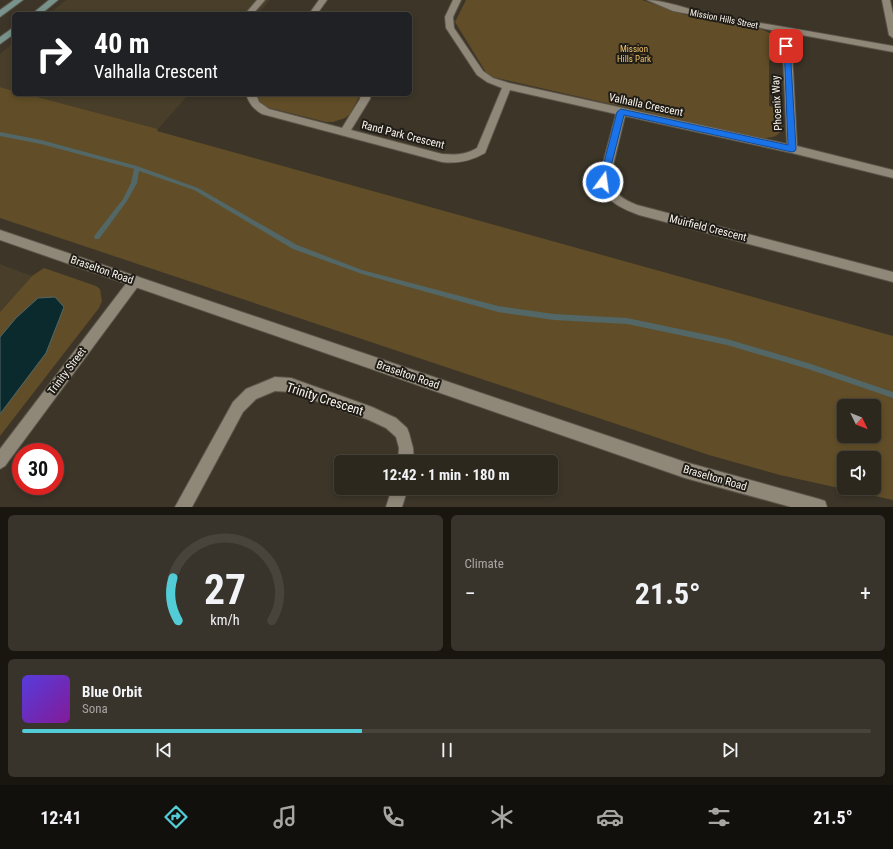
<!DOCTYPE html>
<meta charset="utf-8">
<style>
body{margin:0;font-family:"Roboto Condensed",sans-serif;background:#39342b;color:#f1f3f6;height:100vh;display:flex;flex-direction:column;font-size:15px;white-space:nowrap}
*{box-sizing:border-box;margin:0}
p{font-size:13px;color:#a7a6a4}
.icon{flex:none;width:22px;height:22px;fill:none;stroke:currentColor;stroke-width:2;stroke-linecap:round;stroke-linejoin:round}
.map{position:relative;height:507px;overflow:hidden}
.panel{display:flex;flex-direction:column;gap:8px;padding:8px;background:#191610;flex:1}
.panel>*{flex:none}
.top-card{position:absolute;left:12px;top:12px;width:400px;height:84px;border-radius:6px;box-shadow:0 2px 6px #0003,0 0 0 1px #48443c;background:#202124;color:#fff;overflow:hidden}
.needle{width:26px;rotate:133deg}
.controls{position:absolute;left:837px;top:399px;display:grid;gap:8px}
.controls a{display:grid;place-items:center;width:44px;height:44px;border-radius:6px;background:#2d281e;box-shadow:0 2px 6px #0003,0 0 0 1px #48443c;font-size:20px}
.speed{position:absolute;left:12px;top:443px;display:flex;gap:8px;font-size:20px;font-weight:700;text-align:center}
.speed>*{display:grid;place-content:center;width:52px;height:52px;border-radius:50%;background:#2d281e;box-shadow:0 2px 6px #0003,0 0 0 1px #48443c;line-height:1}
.speed .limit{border:6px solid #d22;background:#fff;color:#111}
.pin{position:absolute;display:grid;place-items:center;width:34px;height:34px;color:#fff;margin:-17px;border-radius:8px;box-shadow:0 2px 6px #0006}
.me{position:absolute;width:44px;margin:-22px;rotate:14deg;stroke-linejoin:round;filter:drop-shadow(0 0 3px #0008)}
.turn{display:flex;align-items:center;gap:14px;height:84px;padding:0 16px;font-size:18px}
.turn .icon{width:52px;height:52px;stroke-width:2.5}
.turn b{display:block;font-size:28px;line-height:34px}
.big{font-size:30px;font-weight:700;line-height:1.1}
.panel .tile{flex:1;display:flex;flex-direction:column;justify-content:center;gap:6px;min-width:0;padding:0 14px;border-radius:6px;background:#39342b}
.panel .dial{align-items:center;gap:0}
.dial svg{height:104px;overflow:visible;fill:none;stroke:#48443c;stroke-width:7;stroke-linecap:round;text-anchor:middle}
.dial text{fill:#f1f3f6;stroke:none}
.song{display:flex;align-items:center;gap:12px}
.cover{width:48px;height:48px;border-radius:6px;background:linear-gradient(135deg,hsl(250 70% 55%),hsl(290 70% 35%))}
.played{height:4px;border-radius:2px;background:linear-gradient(90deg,#52ccd6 40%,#48443c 40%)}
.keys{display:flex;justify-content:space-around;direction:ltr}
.heat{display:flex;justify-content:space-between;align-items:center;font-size:22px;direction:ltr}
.panel .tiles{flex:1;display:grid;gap:8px;grid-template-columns:1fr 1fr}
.tile:last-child{grid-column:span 2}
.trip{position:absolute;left:334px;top:455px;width:224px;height:40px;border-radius:6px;background:#2d281e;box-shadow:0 2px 6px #0003,0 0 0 1px #48443c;font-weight:700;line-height:40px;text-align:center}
.tab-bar{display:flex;height:64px;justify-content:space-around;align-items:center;background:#12100c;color:#a7a6a4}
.tab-bar .icon{width:28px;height:28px}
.tab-bar .on{color:#52ccd6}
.tab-bar b{font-size:18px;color:#f1f3f6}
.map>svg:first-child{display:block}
.built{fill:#483e2a}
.green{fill:#614e28;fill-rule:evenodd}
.water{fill:#0a2a2d;stroke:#526766}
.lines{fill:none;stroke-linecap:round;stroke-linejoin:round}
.stream{fill:#526766;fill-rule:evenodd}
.service-casing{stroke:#5b5449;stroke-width:2}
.minor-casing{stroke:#5b5449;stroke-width:2}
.tertiary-casing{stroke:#5b5449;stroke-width:2}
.secondary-casing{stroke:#5b5449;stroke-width:2}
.service{fill:#8f8778;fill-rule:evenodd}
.minor{fill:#8f8778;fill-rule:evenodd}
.tertiary{fill:#8f8778;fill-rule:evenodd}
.secondary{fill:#77938b;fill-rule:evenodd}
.route{fill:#1a73e8;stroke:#114b97}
.labels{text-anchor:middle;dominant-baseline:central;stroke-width:4;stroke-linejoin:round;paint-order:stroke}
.far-street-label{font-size:9px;fill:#f9f4ec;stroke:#201d17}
.far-park-label{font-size:9px;fill:#f3c467;stroke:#201d17}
.street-label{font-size:11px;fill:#f9f4ec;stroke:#201d17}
.near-street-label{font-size:13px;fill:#f9f4ec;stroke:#201d17}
</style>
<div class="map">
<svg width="893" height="507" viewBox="0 0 893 507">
<rect width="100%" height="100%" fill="#3c3528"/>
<path class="built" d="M66,0H270L258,14H49Z
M14,42V91L0,87V54Z
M26,94H189L158,129Z
M0,264L32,276L0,312Z"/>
<path class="green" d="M466,0H642L686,15L761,29L772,34L779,41V62L769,60V106L781,109C783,129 785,139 759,138L493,77L487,74L455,22Z
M0,87L14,91V94H26L158,129L157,131L893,336V500L780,475L709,455L0,218ZM844,406H874V436H844ZM844,458H874V488H844Z
M258,94H360V95L350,114L345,118L333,122H326L266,107L261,104L257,99Z
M44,268L96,286L100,289L102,301L99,308L0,436V312L32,276Z"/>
<path class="water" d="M55,297L64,307L46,353L0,414V337L16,318L38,298Z"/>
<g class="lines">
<path class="stream" d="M0,132L41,140L137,166L198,188L297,245L362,270L498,306L554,314L627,318L727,339L808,363L893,392V398L808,369L727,345L627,324L554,320L498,312L362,274L293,249L194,190L139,171L137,183L127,201L99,239H95L94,237L95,235L123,199L131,183L134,169L41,144L0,136Z"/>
<g class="service-casing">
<path id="service" d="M257,0H265L253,14H245Z"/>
</g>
<g class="minor-casing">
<path id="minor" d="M319,0H327L317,14H309Z
M453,0H461L453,17L454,28L483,71L493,78L509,83L787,144L782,32L673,11L647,0C666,0 689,10 709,14C770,25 832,35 893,46V52L791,33L797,146L893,170V178L792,153L625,116L609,182C615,194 624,200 637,205L893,272V282L639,215C618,207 608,202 598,182L616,114L510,90L485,153C471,161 458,164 442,162L262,114C254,109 249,104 246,94H256L259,102L269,109L342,128L360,99L361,94H371L370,99L351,130L442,154C455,155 465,155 477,148L502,88L487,82L477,75L446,28L445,17Z
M882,0H890L893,14V38L889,35Z
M135,276L139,277L141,281L139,285L5,466L0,469V449L131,277Z
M275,377L291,378L372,407L396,418L407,428L409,433L413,448L414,462H398L399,448L396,437L386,428L369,420L291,392L275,391L256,399L243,412L192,507H175L233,402L246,389Z
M392,488H408L402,507H386Z"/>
</g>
<g class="tertiary-casing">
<path id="tertiary" d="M0,230L685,462L819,499L825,501L827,507H791L685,478L0,240Z"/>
</g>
<g class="secondary-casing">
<path id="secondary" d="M14,0H23L0,17V10Z
M49,0H58L41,14H32Z
M14,27V34L0,44V37Z"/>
</g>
<use href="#service" class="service"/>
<use href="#minor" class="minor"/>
<use href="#tertiary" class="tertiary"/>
<use href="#secondary" class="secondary"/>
</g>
<path class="route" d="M784,44H789L790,46L796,149L795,151L792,152L624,115L607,182L606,185H600L599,182L617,112L621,109L788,145Z"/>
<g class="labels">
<g class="far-street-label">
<text transform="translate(724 19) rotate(11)">Mission Hills Street</text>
</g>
<g class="far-park-label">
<text x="634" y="49">Mission<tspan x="634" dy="10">Hills Park</tspan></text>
</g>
<g class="street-label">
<text transform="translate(777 103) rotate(-93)">Phoenix Way</text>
<text transform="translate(646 105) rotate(12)">Valhalla Crescent</text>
<text transform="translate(403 135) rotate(14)">Rand Park Crescent</text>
<text transform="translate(708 228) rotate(14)">Muirfield Crescent</text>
<text transform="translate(102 270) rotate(19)">Braselton Road</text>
<text transform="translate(67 371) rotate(-53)">Trinity Street</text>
<text transform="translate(408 375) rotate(19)">Braselton Road</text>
<text transform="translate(715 478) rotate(16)">Braselton Road</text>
</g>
<g class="near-street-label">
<text transform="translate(325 399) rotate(18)">Trinity Crescent</text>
</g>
</g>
</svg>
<div class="controls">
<a><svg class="needle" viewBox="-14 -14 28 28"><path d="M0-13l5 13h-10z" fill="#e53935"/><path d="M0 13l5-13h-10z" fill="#a7a6a4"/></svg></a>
<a><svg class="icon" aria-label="sound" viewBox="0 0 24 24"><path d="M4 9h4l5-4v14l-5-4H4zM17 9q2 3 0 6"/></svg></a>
</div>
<div class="speed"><div class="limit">30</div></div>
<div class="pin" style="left:786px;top:46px;background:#d93025"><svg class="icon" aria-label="arrive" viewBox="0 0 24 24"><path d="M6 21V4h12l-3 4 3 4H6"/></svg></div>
<svg class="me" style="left:603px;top:182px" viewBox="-20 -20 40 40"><circle r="17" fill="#1a73e8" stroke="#fff" stroke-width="3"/><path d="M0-11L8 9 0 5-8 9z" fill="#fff"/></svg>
<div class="trip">12:42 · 1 min · 180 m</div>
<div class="top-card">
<div class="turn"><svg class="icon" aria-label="right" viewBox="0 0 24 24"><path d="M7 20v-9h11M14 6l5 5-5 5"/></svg><div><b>40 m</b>Valhalla Crescent</div></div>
</div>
</div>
<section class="panel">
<div class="tiles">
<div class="tile dial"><svg viewBox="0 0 100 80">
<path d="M14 69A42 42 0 1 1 86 69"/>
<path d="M14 69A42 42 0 0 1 10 36" stroke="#52ccd6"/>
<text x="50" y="56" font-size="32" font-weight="700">27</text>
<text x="50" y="72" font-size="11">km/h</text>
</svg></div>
<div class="tile"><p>Climate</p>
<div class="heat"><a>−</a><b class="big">21.5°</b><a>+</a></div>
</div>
<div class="tile">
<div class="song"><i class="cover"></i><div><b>Blue Orbit</b><p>Sona</p></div></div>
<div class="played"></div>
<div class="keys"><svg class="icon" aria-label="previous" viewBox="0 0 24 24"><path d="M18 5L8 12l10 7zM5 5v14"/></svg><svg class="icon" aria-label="pause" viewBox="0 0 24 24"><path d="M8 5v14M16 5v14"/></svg><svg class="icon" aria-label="next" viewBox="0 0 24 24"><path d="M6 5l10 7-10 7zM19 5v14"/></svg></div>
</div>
</div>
</section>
<nav class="tab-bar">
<b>12:41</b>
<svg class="icon on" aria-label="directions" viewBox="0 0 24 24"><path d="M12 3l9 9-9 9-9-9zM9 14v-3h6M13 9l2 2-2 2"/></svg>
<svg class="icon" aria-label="music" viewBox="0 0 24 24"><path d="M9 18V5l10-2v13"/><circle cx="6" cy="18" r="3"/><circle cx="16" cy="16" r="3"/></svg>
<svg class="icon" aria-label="phone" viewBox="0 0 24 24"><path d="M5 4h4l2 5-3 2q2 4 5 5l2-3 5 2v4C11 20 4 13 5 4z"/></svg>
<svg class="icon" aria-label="climate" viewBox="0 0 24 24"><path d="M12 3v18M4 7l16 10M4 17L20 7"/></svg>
<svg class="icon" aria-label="car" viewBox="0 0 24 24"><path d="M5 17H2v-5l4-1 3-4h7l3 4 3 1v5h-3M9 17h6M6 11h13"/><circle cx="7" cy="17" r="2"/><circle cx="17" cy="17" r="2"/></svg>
<svg class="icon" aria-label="filters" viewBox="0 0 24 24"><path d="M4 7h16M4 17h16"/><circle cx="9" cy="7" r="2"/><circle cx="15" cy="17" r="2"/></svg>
<b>21.5°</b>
</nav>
